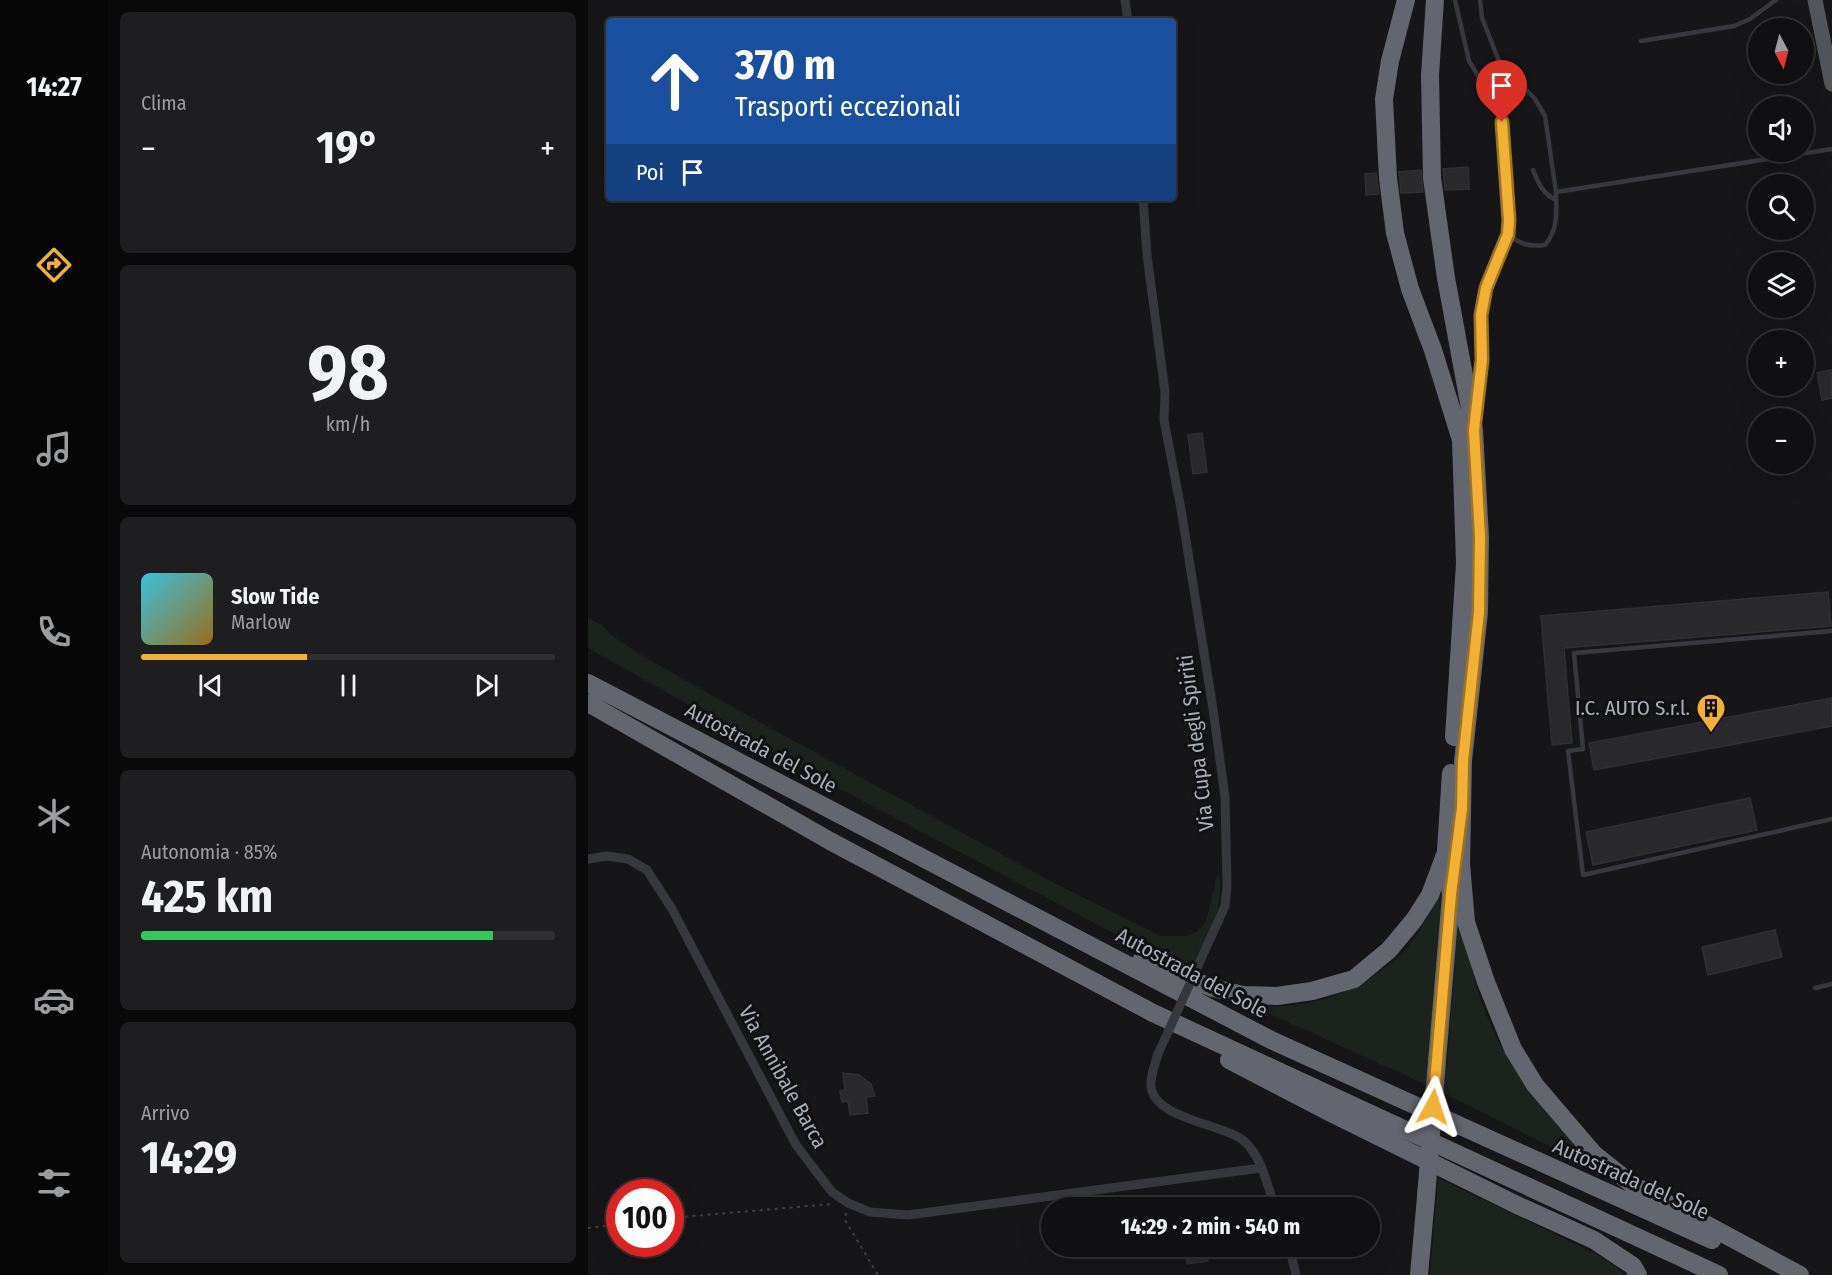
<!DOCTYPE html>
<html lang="it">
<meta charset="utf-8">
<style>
body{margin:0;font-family:"Fira Sans Condensed",sans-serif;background:#1e1e20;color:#f1f3f6;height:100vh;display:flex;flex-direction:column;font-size:22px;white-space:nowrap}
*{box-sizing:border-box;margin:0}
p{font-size:20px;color:#9c9d9f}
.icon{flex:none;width:33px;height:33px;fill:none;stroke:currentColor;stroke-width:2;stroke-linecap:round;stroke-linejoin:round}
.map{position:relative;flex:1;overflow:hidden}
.drawer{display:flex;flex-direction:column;gap:12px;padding:12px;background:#09090a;width:480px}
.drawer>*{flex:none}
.top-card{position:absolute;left:18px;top:18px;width:570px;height:183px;border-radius:6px;box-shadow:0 6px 24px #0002,0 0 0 2px #303032;background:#1a4fa0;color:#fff;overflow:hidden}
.needle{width:39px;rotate:173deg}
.tools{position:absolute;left:1160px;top:18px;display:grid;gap:12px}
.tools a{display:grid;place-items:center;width:66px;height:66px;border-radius:50%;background:#101012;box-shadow:0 6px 24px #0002,0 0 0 2px #303032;font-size:30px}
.speed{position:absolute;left:18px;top:1179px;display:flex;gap:12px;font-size:30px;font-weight:700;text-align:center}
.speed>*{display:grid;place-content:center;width:78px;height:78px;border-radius:50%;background:#101012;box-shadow:0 6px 24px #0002,0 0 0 2px #303032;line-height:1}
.speed .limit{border:9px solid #d22;background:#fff;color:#111}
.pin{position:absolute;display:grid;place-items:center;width:51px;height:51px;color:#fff;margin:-62px -26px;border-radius:50% 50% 50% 0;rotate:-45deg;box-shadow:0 0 6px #0007}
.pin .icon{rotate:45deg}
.me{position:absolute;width:66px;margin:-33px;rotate:5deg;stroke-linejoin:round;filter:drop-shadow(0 0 4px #0008)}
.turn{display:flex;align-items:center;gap:21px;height:126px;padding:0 30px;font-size:27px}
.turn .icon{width:78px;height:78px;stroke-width:2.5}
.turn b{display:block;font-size:42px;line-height:51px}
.then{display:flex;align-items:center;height:57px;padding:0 30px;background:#0003;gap:12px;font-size:22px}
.big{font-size:45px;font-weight:700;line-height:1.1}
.drawer .widget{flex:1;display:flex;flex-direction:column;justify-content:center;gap:9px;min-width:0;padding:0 21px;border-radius:9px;background:#1e1e20}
.drawer .dial{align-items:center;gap:0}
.dial b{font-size:78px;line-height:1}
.song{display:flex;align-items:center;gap:18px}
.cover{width:72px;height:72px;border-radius:9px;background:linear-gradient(135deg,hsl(190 70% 55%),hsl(40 70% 35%))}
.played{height:6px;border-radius:3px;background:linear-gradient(90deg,#f2b134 40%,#303032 40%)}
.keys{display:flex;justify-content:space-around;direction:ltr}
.heat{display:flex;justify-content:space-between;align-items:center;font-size:33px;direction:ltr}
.charge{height:9px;border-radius:4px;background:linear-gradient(90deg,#34c759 85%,#303032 0)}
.trip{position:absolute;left:453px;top:1197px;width:339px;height:60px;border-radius:30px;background:#101012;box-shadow:0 6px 24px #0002,0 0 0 2px #303032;font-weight:700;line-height:60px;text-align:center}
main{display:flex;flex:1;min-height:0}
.menu{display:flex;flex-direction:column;width:108px;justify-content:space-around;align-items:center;background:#060607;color:#9c9d9f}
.menu .icon{width:42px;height:42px}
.menu .current{color:#f2b134}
.menu b{font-size:27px;color:#f1f3f6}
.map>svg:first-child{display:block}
.green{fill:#1c231d}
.building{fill:#29292c;stroke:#303034;stroke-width:1.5}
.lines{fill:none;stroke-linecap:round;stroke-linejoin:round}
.path{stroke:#3d3f44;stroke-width:2;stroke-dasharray:3 4.5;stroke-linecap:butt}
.lane{stroke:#37383d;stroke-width:4.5}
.street{stroke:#37383d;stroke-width:9}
.primary{stroke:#53555c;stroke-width:15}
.highway{stroke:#63666e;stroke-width:18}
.street-bridge{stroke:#37383d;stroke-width:9}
.highway-bridge{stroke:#63666e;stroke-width:18}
.route-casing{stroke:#9d7322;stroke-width:15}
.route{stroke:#f2b134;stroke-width:10}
.labels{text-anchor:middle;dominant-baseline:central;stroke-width:6;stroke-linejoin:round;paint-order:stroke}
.poi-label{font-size:21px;fill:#a8adb8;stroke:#111113;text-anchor:end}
.street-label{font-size:21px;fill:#a8adb8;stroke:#111113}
</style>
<main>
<nav class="menu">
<b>14:27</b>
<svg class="icon current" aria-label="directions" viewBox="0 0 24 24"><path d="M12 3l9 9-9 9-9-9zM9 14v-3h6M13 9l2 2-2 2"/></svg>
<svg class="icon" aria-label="music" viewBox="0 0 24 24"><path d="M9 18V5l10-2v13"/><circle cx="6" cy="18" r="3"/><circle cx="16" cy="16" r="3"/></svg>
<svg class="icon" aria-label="phone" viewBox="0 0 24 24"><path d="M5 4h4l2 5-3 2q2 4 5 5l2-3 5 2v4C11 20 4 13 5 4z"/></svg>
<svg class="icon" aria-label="climate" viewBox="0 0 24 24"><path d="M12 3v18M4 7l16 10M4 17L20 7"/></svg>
<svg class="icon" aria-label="car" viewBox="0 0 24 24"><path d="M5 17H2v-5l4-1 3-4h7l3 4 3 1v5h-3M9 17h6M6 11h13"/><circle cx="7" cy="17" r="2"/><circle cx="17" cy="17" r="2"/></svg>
<svg class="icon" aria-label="filters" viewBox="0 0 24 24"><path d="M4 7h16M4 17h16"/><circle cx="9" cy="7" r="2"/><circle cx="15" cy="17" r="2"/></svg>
</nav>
<section class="drawer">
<div class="widget"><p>Clima</p>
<div class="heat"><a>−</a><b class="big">19°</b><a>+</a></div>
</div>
<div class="widget dial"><b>98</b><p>km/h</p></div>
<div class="widget">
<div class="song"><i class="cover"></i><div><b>Slow Tide</b><p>Marlow</p></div></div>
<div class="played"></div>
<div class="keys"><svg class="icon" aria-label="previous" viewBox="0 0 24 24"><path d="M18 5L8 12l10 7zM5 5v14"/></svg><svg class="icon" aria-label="pause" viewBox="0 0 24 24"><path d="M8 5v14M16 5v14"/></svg><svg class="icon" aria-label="next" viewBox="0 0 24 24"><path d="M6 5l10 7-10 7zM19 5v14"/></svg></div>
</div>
<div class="widget"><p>Autonomia · 85%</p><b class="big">425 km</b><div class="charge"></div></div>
<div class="widget"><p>Arrivo</p><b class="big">14:29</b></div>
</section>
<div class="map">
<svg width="1244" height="1275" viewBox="0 0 1244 1275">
<rect width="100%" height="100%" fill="#161618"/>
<path class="green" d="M0,618L14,625L22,634L51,654L177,725L468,884L573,936H599L610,931L618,921L629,876H631C637,909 618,940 603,969L582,962L512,926L222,773L0,648Z
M853,893L855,895L841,1058L859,1065L870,920C879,940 882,961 887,982C891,996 897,1012 903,1025C926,1079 966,1124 1008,1164L1005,1168L858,1094L669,1008L668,1005C720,1012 777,990 814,953C830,937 841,915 850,895Z
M850,1178L1006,1253L1028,1266L1036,1275H842Z"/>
<path class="building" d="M880,167L881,189L857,190L855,169Z
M833,170L835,192L813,193L811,172Z
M788,173L791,194L778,195L777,174Z
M1243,370L1244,398L1234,400L1229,373Z
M614,433L619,472L605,474L600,435Z
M1240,592L1243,626L976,648L984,743L964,745L953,616Z
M1244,698V726L1006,770L1001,743Z
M1162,798L1169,830L1005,865L998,832Z
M1187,930L1194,957L1120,975L1114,947Z
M255,1073L271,1075L283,1084L287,1096L278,1097L280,1113L262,1115L260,1101L254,1102L252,1091L257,1090Z
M597,1246H617L620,1261L599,1264Z"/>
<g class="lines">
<path class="path" d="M258,1213L257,1220L290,1275
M82,1218L244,1204
M0,1228L32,1224"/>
<path class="lane" d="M867,0L881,61L907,103L914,122L921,220L919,234L898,288L893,315L894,360L889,404
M892,0L894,18L911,61L947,99L957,116L968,192
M1053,41L1146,26L1162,19L1188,0
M945,170C951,184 954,193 968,200
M919,234C932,244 941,247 957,245C971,228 968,213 968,192L1244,149
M1244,631L986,653L995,749L980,751L995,875L1244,819
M1227,988L1244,984"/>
<path class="street" d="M537,0L540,21
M555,198L559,255L577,392L576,420L593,509L625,709L637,797L639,887L637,906
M0,859L19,856L40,859L59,870L84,909L208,1145L244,1192L260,1203L282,1212L320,1215L673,1168
M570,1054C567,1063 564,1072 563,1081C559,1119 635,1123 656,1141C674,1157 679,1185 687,1208
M701,1246L708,1275"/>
<path class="primary" d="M1227,0L1244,84"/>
<path class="highway" d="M818,0L802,61L796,99L800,178L807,233L822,289L845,350L873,440L877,563L866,737
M847,0L842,75L844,178L858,278L886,430L892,537L891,612L875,761L873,864L878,922L898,982L925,1049L947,1085L1006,1154L1045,1185L1212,1275
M0,683L683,1040L1124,1240
M0,703L242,841L565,1013L1131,1275
M863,894L858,850L863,773
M553,961L625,988L655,995L689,996L724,991L766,979L801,950L826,920L842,895L857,855
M641,1060L743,1113L929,1205L1006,1240L1045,1266L1050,1275
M849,1061L864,884
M831,1275L838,1197"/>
<path class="street-bridge" d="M570,1054L637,906"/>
<path class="highway-bridge" d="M838,1197L849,1061"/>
</g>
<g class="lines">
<g class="route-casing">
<path id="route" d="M845,1107L863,894L874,808L875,761L891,612L892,537L886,430L894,360L893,315L898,288L920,234L921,220L914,122"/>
</g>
<use href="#route" class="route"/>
</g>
<defs>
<g id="building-pin" transform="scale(1.5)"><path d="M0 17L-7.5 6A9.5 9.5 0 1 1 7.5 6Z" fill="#f2b134" stroke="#111113"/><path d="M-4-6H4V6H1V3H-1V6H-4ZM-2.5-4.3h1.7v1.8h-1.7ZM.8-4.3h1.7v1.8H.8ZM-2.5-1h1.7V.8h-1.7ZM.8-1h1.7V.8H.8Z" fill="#111"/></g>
</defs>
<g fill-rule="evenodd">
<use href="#building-pin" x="1123" y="708"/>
</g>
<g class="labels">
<g class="poi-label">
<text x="1102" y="708">I.C. AUTO S.r.l.</text>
</g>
<g class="street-label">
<text transform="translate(608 743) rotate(-97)">Via Cupa degli Spiriti</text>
<text transform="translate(173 748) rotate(28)">Autostrada del Sole</text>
<text transform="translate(604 973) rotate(28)">Autostrada del Sole</text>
<text transform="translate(195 1077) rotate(61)">Via Annibale Barca</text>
<text transform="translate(1043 1179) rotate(24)">Autostrada del Sole</text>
</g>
</g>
</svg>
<div class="tools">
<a><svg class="needle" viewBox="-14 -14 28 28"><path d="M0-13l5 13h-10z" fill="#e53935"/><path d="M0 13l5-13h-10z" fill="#9c9d9f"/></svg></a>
<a><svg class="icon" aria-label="sound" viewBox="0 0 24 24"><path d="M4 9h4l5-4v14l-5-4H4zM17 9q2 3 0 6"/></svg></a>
<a><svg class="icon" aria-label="search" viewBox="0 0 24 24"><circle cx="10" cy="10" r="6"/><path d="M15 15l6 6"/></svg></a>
<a><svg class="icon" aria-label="layers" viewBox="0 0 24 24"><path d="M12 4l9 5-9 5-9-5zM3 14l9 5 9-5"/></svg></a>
<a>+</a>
<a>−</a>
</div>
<div class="speed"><div class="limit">100</div></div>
<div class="pin" style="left:914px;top:122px;background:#d93025"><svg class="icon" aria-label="arrive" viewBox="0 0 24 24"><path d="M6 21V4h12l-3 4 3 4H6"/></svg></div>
<svg class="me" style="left:845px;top:1107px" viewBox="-20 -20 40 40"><path d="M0-17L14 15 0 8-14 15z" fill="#f2b134" stroke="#fff" stroke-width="4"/></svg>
<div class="trip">14:29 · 2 min · 540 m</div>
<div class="top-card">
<div class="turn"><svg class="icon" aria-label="ahead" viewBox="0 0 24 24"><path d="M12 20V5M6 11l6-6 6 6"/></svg><div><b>370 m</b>Trasporti eccezionali</div></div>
<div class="then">Poi<svg class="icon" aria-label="arrive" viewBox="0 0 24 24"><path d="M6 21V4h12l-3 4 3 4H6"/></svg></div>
</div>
</div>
</main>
